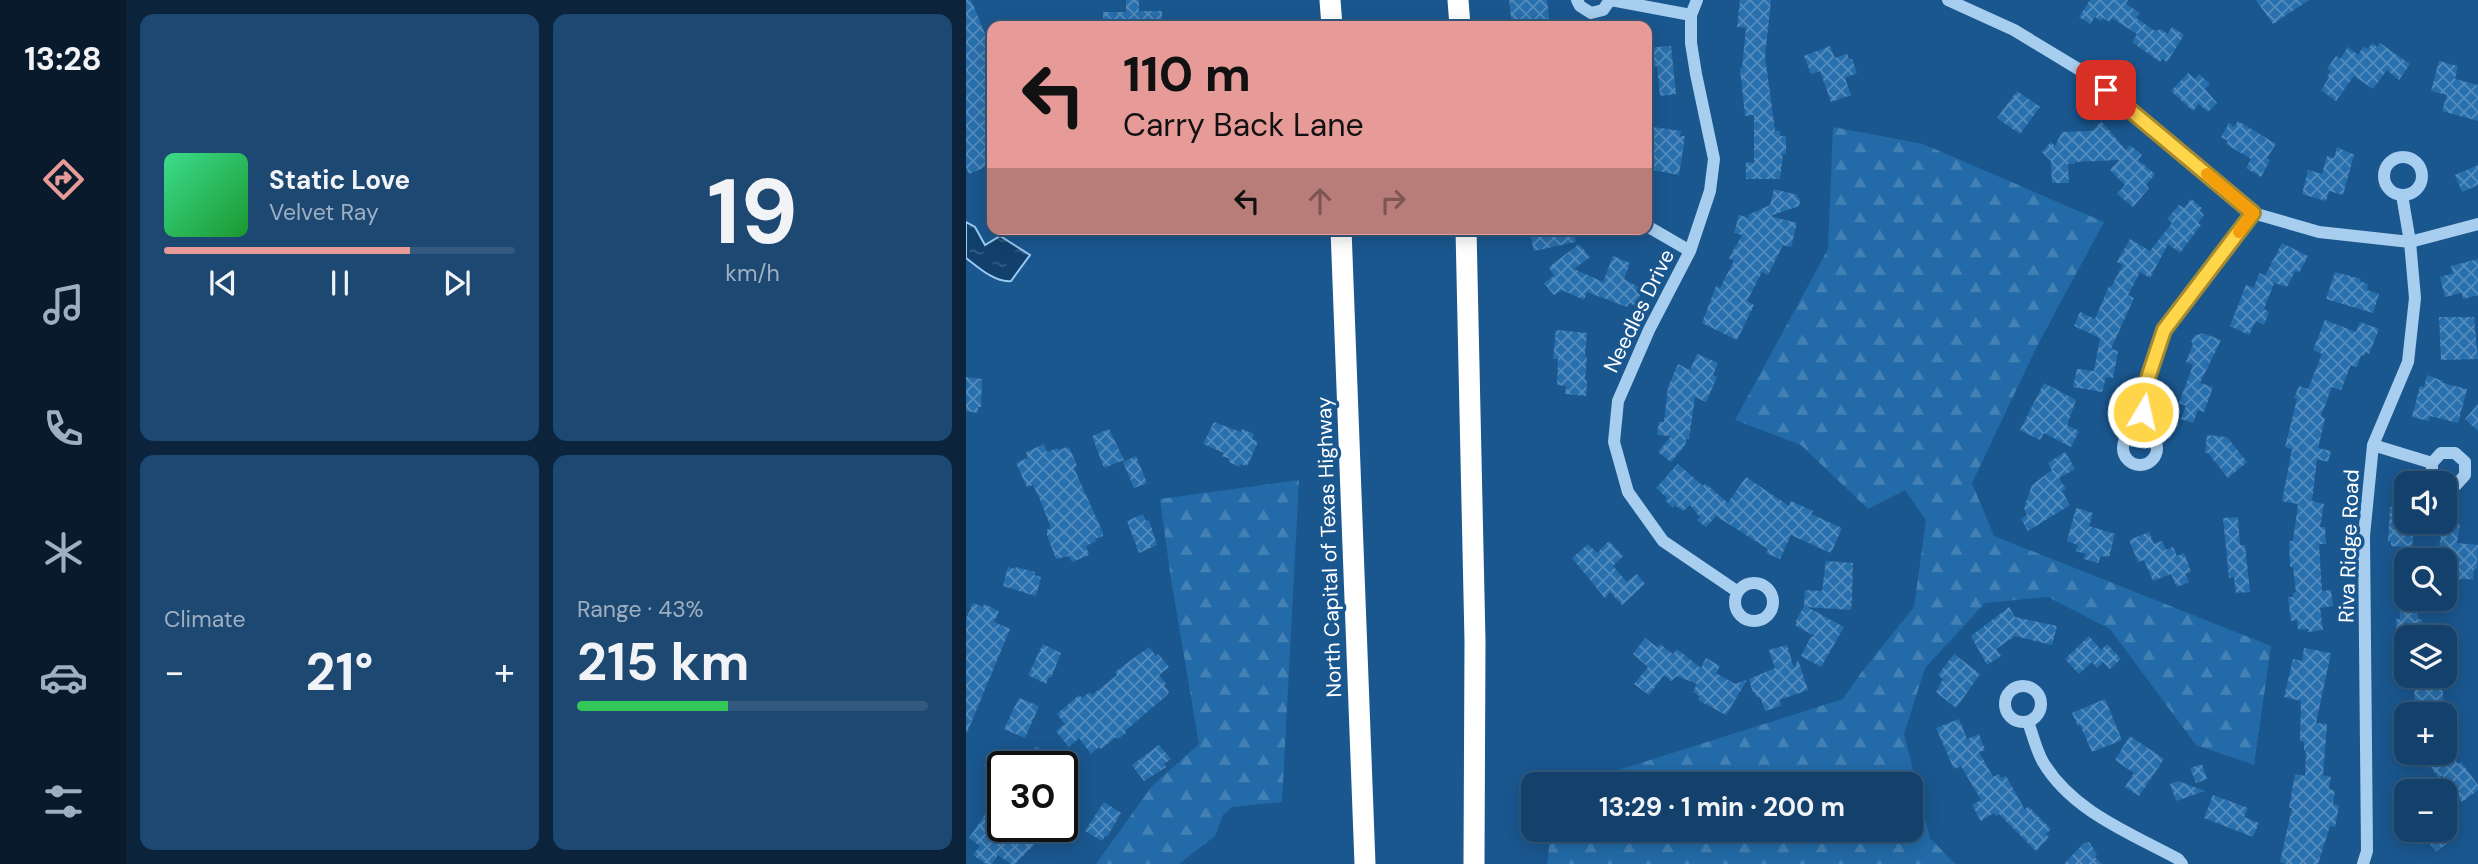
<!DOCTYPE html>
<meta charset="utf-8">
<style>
body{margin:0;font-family:"DM Sans",sans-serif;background:#1d4871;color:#f1f3f6;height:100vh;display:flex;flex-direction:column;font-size:26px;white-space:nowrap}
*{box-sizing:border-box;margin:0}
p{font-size:23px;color:#9dafc1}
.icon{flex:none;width:38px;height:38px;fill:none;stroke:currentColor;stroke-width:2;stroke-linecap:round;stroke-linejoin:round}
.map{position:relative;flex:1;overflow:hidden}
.sheet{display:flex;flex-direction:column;gap:14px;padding:14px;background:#0b243b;width:840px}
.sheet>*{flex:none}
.banner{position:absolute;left:21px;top:21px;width:665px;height:214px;border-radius:14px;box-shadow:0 4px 18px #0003,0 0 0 2px #335a7e;background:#e69b98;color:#111;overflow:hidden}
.buttons{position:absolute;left:1428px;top:471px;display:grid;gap:14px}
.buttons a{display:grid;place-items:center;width:63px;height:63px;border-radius:14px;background:#14416b;box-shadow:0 4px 18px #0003,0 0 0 2px #335a7e;font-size:35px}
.speed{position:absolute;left:21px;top:751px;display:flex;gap:14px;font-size:35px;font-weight:700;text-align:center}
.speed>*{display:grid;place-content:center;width:91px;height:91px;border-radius:50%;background:#14416b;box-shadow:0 4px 18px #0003,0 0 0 2px #335a7e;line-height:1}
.speed .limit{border:4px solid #111;border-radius:10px;background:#fff;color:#111}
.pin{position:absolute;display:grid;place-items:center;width:60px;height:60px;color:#fff;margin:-30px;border-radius:14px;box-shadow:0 4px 10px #0006}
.me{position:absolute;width:77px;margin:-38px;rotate:9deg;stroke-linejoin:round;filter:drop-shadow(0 0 5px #0008)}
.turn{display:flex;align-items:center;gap:24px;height:147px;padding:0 21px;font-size:32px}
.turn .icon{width:91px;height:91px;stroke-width:2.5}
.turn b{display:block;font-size:49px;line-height:60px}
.lanes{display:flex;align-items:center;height:66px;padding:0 21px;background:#0003;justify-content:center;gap:35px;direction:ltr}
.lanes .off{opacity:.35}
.big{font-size:52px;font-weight:700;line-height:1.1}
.sheet .widget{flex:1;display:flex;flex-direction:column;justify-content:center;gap:10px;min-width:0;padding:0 24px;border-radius:14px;background:#1d4871}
.sheet .dial{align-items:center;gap:0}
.dial b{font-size:91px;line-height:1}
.song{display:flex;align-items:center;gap:21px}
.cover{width:84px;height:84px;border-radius:10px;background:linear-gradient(135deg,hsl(150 70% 55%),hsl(130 70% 35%))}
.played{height:7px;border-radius:4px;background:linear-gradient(90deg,#e69b98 70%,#335a7e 70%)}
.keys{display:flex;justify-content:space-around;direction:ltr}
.heat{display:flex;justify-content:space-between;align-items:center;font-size:38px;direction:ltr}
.charge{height:10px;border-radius:5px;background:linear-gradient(90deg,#34c759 43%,#335a7e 0)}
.sheet .tiles{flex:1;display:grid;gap:14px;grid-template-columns:repeat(2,1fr)}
.trip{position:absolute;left:555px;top:772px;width:402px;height:70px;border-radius:14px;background:#14416b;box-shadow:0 4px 18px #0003,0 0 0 2px #335a7e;font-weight:700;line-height:70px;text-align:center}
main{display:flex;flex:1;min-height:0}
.tab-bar{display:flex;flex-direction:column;width:126px;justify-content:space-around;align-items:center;background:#081a2b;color:#9dafc1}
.tab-bar .icon{width:49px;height:49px}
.tab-bar .active{color:#e69b98}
.tab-bar b{font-size:32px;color:#f1f3f6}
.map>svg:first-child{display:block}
.forest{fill:url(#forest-firs)}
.water{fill:url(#water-ripples);stroke:#99caf1;stroke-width:2}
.building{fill:url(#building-cross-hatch)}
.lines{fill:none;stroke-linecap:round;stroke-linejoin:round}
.minor{stroke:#a7ceee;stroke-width:12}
.highway{stroke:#fff;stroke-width:21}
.route-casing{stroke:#a68a30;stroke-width:18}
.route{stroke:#ffd54a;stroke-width:12}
.slow{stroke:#f59e0b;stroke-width:12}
.labels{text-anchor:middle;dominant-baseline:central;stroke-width:7;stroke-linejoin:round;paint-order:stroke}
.street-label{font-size:21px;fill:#fff;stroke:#1a578f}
</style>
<main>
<nav class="tab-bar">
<b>13:28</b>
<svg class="icon active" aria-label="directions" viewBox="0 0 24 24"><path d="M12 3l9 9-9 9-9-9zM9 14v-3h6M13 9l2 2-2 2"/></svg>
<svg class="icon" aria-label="music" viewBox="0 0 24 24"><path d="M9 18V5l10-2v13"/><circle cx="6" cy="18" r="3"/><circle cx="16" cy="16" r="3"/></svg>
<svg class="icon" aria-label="phone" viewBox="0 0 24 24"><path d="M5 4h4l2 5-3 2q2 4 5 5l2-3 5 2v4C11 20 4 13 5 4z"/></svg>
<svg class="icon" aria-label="climate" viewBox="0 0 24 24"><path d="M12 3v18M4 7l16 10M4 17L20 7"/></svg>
<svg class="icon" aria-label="car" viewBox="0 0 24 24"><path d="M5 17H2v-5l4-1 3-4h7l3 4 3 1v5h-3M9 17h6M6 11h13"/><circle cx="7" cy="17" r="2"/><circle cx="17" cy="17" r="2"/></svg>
<svg class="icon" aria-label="filters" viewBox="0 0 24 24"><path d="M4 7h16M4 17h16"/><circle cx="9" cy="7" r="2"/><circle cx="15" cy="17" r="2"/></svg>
</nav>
<section class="sheet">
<div class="tiles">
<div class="widget">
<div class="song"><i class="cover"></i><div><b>Static Love</b><p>Velvet Ray</p></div></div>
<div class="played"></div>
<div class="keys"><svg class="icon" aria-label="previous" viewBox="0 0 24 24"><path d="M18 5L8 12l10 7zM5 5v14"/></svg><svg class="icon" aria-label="pause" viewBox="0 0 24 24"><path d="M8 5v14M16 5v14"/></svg><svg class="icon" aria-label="next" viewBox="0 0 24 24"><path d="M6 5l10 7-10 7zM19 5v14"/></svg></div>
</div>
<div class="widget dial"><b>19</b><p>km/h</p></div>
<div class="widget"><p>Climate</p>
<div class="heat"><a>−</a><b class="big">21°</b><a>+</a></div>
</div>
<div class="widget"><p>Range · 43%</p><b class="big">215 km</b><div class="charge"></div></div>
</div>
</section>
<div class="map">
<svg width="1512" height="864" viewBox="0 0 1512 864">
<defs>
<pattern id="forest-firs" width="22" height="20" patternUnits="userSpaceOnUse" patternTransform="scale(1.75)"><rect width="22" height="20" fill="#226ba8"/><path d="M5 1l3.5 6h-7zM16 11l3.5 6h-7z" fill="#4381b5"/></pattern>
<pattern id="water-ripples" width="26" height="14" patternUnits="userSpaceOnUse" patternTransform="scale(1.75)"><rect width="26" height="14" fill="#11406c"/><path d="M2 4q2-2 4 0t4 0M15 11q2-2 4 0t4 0" fill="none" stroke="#355d82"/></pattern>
<pattern id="building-cross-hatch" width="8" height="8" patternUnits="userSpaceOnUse" patternTransform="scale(1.75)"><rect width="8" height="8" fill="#286fad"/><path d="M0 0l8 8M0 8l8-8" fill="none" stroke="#538cbd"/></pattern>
</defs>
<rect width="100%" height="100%" fill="#1a578f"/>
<path class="forest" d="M867,127L957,144L1138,222L1072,344L1006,483L1028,536L1305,646L1288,765L1230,745L1144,629L1082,597L1019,603L959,668L938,734L964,838L989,864H581L585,830H945V784H608L877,699L895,673L948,607L960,520L939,490L902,509L835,445L769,420L862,249Z
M333,480L316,802L266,807L257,815L249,836L213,864H130L186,786L233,744L205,579L194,499Z"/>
<path class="water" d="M0,222L9,227L19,245L34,236L64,255L45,281C29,283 12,267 0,258Z"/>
<path class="building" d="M0,0H5L22,41L26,39V164L3,174L0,167Z
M160,0H173V11H196V26H137V12H160Z
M543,0H581L584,26H546Z
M774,0H805L799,56L809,131H814V136H820V154H817L814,179H780V162L788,163V115L779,116L774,68H776L780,28L771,27Z
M1124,0H1162L1160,4L1174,13L1170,18L1189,31L1195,29L1201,34L1206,27L1218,35L1201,62L1196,59L1194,62L1166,42L1171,34L1146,18L1144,22L1137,18L1135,21L1129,17L1124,24L1113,17Z
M1290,0H1343L1307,24Z
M1406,43L1411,47L1414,43L1444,64L1433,80L1421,70L1407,89L1388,76L1370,101L1355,90L1363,78L1361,77L1365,71L1361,69L1370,56L1374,59L1382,47L1392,55L1398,46L1402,49Z
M705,46L710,94L694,96L691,66L681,67V48Z
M864,46L869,58L881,54L883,59H886L891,73L879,78L885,95L865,102L854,71L845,74L838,56Z
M1473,61L1492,66L1489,79L1512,85V121L1476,111L1481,95L1465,91Z
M1222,73L1229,79L1233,74L1244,84L1239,89L1251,103L1242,112L1233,104L1227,111L1205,91Z
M1051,91L1074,107L1054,134L1031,118Z
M1135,121L1160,150L1164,145L1176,155L1172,160L1189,174L1180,185L1183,188L1167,207L1151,194L1159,185L1144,170L1153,160L1109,162V164H1102L1103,183H1086L1085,161L1076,152L1085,142L1089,146L1096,132L1126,131Z
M1272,121L1310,144L1301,158L1304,160L1295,177L1280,168L1285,159L1260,144L1262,141L1255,137L1263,123L1268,127Z
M681,126L715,131L714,136H719L713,175L681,169Z
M1371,147L1388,155L1377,195L1363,191L1360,201L1336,194L1342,170L1356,174L1361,156L1368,158Z
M1512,165V185L1496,192L1489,175Z
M808,189L831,195L834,201L833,206L804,216L831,223L825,247L817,245L802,275L796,272L781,301L788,305L771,340L736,323L750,286L754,288L768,261L763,258L776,235L768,233L773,215L783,218L782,215L804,205Z
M1225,199L1236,208L1234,211L1238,215L1232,223L1235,225L1214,253L1202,244L1184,278L1174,272L1162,295L1168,298L1145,349L1152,351L1147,378L1140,377L1136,392L1107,387L1111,369L1128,371L1134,338L1108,326L1114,312L1129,319L1143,286L1145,287L1157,265L1151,262L1164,239L1184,251L1206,223L1201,219L1213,205L1218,208Z
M563,229H607L610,242L568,251Z
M1316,243L1342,256L1333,273L1329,271L1321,287L1308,283L1298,309L1303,312L1298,325L1290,321L1283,335L1264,326L1280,285L1287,288L1294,273L1299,276Z
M613,244L624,257L608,269L637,282L647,256L664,263L658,279L676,289L670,306L663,303L661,307L621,292L618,300L596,290L588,295L578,283L588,276L583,267Z
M1512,259V295L1497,299L1496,293L1479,297L1474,277L1487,273L1485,266Z
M1369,272L1395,279L1394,281L1402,284L1401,290L1413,294L1407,313L1360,299Z
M1473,317H1508L1512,359L1475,360Z
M1359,320L1390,332L1394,322L1413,329L1403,354L1400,352L1398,356L1395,355L1391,367L1385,365L1375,390L1366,387L1355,416L1359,419L1352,448L1365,451L1362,462L1351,459L1346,501L1358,504L1354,527H1359L1360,544H1353L1356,591L1365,590L1367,606L1354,608L1357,630L1342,632L1343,629L1332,630L1331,620L1325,621L1322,597H1327V593L1330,592L1327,567H1324L1323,541H1327L1332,504L1316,501L1326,449L1319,447L1331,399L1328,398L1333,386L1342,389L1356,354L1347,350Z
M590,330L621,333L619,356L621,357L619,380H621L620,396L599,394L600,386L591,385L592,359H587Z
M1237,333L1255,340L1234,383L1247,387L1238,412L1232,410L1227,423L1215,419L1220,406L1213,403L1227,365L1220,362L1227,344L1225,341L1228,336Z
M731,354L752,363L747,375L751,377L740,402L729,397L723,439H720L719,445L705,462L692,452L705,436L691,435L693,422H698L702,387L712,364L724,370Z
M1461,375L1477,381V383L1501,389L1492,423L1464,416L1463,421L1446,417L1454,386L1458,387Z
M0,377L16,379L15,407H12V413L0,411Z
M1078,383L1110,400L1101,425L1113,431L1105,447L1078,433L1074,440L1054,430Z
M1512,404V431L1499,419Z
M248,422L275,432L276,429L288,434L286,439L292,442L281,466L275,464L274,467L263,462L264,459L256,456L258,453L237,444Z
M143,429L158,460L138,468L126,436Z
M1241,435L1261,437L1281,462L1262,478L1242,453H1239Z
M78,444L81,452L92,448L93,450L101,447L104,449L111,466L108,468L137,533V536L129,539L130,541L120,546L123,555L106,562L103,556L90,559L81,535V530L85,528L73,497L67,485L61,487L50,463L62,458L60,452Z
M1099,452L1109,469L1093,478L1100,489L1096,491L1104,505L1062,531L1055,519L1061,515L1058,508L1066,485L1086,470L1082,463Z
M170,456L181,483L168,488L157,462Z
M712,464L737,486L739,483L762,503L780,477L823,506L825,501L847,511L845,514L876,528L865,553L825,535L814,559L800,553L802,549L750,516L740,527L731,520L734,517L724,505L717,511L709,505L707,508L699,500L701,498L690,488Z
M1424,507L1440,508V522H1448L1446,548L1425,546V541H1422Z
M1110,508L1127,513L1123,526L1149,534L1143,557L1135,556L1132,563L1118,559L1120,554L1110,551L1112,545L1101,541Z
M177,514L180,521L183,520L191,545L173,553L161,521Z
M1272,517L1274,545H1279L1284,592L1270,593L1268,577L1263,578L1257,518Z
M1477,523L1494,524L1491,543L1512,545L1511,569H1508L1507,579L1480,580L1479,560H1471Z
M1183,532L1188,544L1196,541L1200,550L1207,547L1211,556L1218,553L1225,572L1219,574L1223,582L1211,587L1205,574L1187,581L1178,560L1172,562L1163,540Z
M643,541L657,556L647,566L661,582L671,574L679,584L656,605L644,592L639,598L606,558L622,544L631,553Z
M860,561L887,563L886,599L885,610L841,607L878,627L855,667L835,656L845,637L849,636L830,626V621L838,606L839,590L856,591Z
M42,567L49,569L50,567L69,572L68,575L75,577L70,596L37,586Z
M1433,598H1451L1452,619H1456L1457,637H1431L1430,619H1434Z
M7,603L17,607L18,604L33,611L28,622L44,629L0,735V619Z
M1043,607L1049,617L1091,626L1086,645L1049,636L1030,649L1035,656L1021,665L1005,636Z
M1123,636L1135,650L1141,644L1155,659L1144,669L1137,662L1131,668L1126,662L1113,674L1099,659Z
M679,638L691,647L694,644L707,654L711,649L735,668L740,658L754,666L750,673L769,684L781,680L760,715L732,700L734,696L727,692L731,684L711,676L705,681L698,675L683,695L668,684L682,667L667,654Z
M77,644L95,653L85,678L83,677L80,684L62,675Z
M821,645L828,668L832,660L842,690L813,700L815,706L799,711L794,697L791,698L789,692L787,693L783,679L809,668L803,650Z
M183,647L190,656L192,654L203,667L193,675L200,684L198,685L203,692L201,695L159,731L160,733L152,739L150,737L135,749L133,747L125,754L113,738L103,747L90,731L99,724L91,714L113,695L116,698L124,692L126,695L151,675L149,672Z
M1338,648L1365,653L1350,723L1361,724L1357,775L1365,777L1363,789L1369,791L1367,804L1373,806L1369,827L1364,826L1352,864H1321L1314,862L1326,808H1323L1329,774L1339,776L1340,751L1338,750V742L1334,741L1335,701L1318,697L1327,659L1336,661Z
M988,654L1014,674L990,708L970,692L977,679L972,675Z
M1476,678L1478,714H1449L1448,680Z
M53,698L73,706L59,738L38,729Z
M1139,699L1156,740L1126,752L1114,725L1112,726L1106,713Z
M993,719L1001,739L1013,734L1019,750L1013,752L1027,777L1033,774L1035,778L1040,776L1059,810L1062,806L1085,829L1080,834L1083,837L1070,851L1033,814L1030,816L1028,813L1015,821L1006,805L1015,800L995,766L988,769L970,728Z
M1164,736L1198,759L1173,796L1159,787L1168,773L1149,760Z
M193,745L205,759L198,764L200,767L178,781L166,765Z
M70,746L79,753L81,750L105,766H56Z
M1481,750L1492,764L1495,762L1512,785V790L1496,802L1476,775L1473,778L1462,764Z
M27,753L48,766H18Z
M1236,764L1241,779L1230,783L1224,768Z
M1212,781L1239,791L1210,801L1204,784Z
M1247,795L1282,808L1278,817L1293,823L1287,837L1238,818Z
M138,802L155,813L141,837L139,836L136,841L119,831Z
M28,807L37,813V826H78L69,844L49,864H45L32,855L26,864H20L7,855L14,846L3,838L20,813L23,815Z
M1454,830H1492L1481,837L1484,841L1470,852Z
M1123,842L1131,854L1129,857L1136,864H1098L1118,843Z"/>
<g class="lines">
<path class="minor" d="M611,0L614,6L625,13L637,10L644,0
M645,0L725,15
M731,0L725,15V43L730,74L748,159L744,191L724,251L683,330L652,401L648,442L662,492L697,541L772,592
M982,0L1048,30L1119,73L1287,213L1353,232L1444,242L1512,224
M1418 176a19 19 0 1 1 38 0a19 19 0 1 1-38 0Z
M681,226L724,251
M1177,431V393L1198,330L1287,213
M1157 448a17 17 0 1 1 34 0a17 17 0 1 1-34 0Z
M1407,445L1466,463
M1472,483L1466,477V463L1475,453H1489L1499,462V475L1490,485L1479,486
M769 602a19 19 0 1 1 38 0a19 19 0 1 1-38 0Z
M1039 704a18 18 0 1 1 36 0a18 18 0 1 1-36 0Z
M1062,722C1067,735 1070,750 1077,762C1106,811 1164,833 1212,859L1216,864
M1397,864L1401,851L1398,536L1407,445L1442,362L1449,298L1444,242L1436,195"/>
<path class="highway" d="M364,0L366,26
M492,0L494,26
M375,229L399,864
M500,229L509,641L508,864"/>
</g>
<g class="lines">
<g class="route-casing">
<path id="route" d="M1140,90L1287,213L1198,330L1177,393V412"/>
</g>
<use href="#route" class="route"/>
<path class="slow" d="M1241,174L1287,213L1273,232"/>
</g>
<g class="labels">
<g class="street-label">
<text transform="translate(673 311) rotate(-64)">Needles Drive</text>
<text transform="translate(1383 546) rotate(-88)">Riva Ridge Road</text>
<text transform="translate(363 547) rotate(-92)">North Capital of Texas Highway</text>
</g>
</g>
</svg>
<div class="buttons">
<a><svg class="icon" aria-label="sound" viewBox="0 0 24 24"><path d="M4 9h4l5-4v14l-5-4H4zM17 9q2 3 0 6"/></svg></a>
<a><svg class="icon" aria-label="search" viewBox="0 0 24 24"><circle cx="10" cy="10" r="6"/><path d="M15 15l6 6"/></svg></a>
<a><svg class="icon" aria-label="layers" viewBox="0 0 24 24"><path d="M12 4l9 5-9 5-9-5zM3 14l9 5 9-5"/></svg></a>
<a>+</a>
<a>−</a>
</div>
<div class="speed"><div class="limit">30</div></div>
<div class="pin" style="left:1140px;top:90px;background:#d93025"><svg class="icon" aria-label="arrive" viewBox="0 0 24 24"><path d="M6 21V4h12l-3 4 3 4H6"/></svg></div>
<svg class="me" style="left:1177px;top:412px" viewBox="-20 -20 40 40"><circle r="17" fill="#ffd54a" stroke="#fff" stroke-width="3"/><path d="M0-11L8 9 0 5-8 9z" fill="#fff"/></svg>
<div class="trip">13:29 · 1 min · 200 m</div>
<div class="banner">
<div class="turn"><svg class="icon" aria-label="left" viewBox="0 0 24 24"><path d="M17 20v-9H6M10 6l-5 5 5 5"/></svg><div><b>110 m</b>Carry Back Lane</div></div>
<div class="lanes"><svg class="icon" aria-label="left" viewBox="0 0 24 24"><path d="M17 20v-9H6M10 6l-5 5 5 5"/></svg><svg class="icon off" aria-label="ahead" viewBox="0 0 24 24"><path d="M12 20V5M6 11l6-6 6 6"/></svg><svg class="icon off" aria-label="right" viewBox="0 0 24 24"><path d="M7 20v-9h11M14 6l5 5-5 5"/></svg></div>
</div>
</div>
</main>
